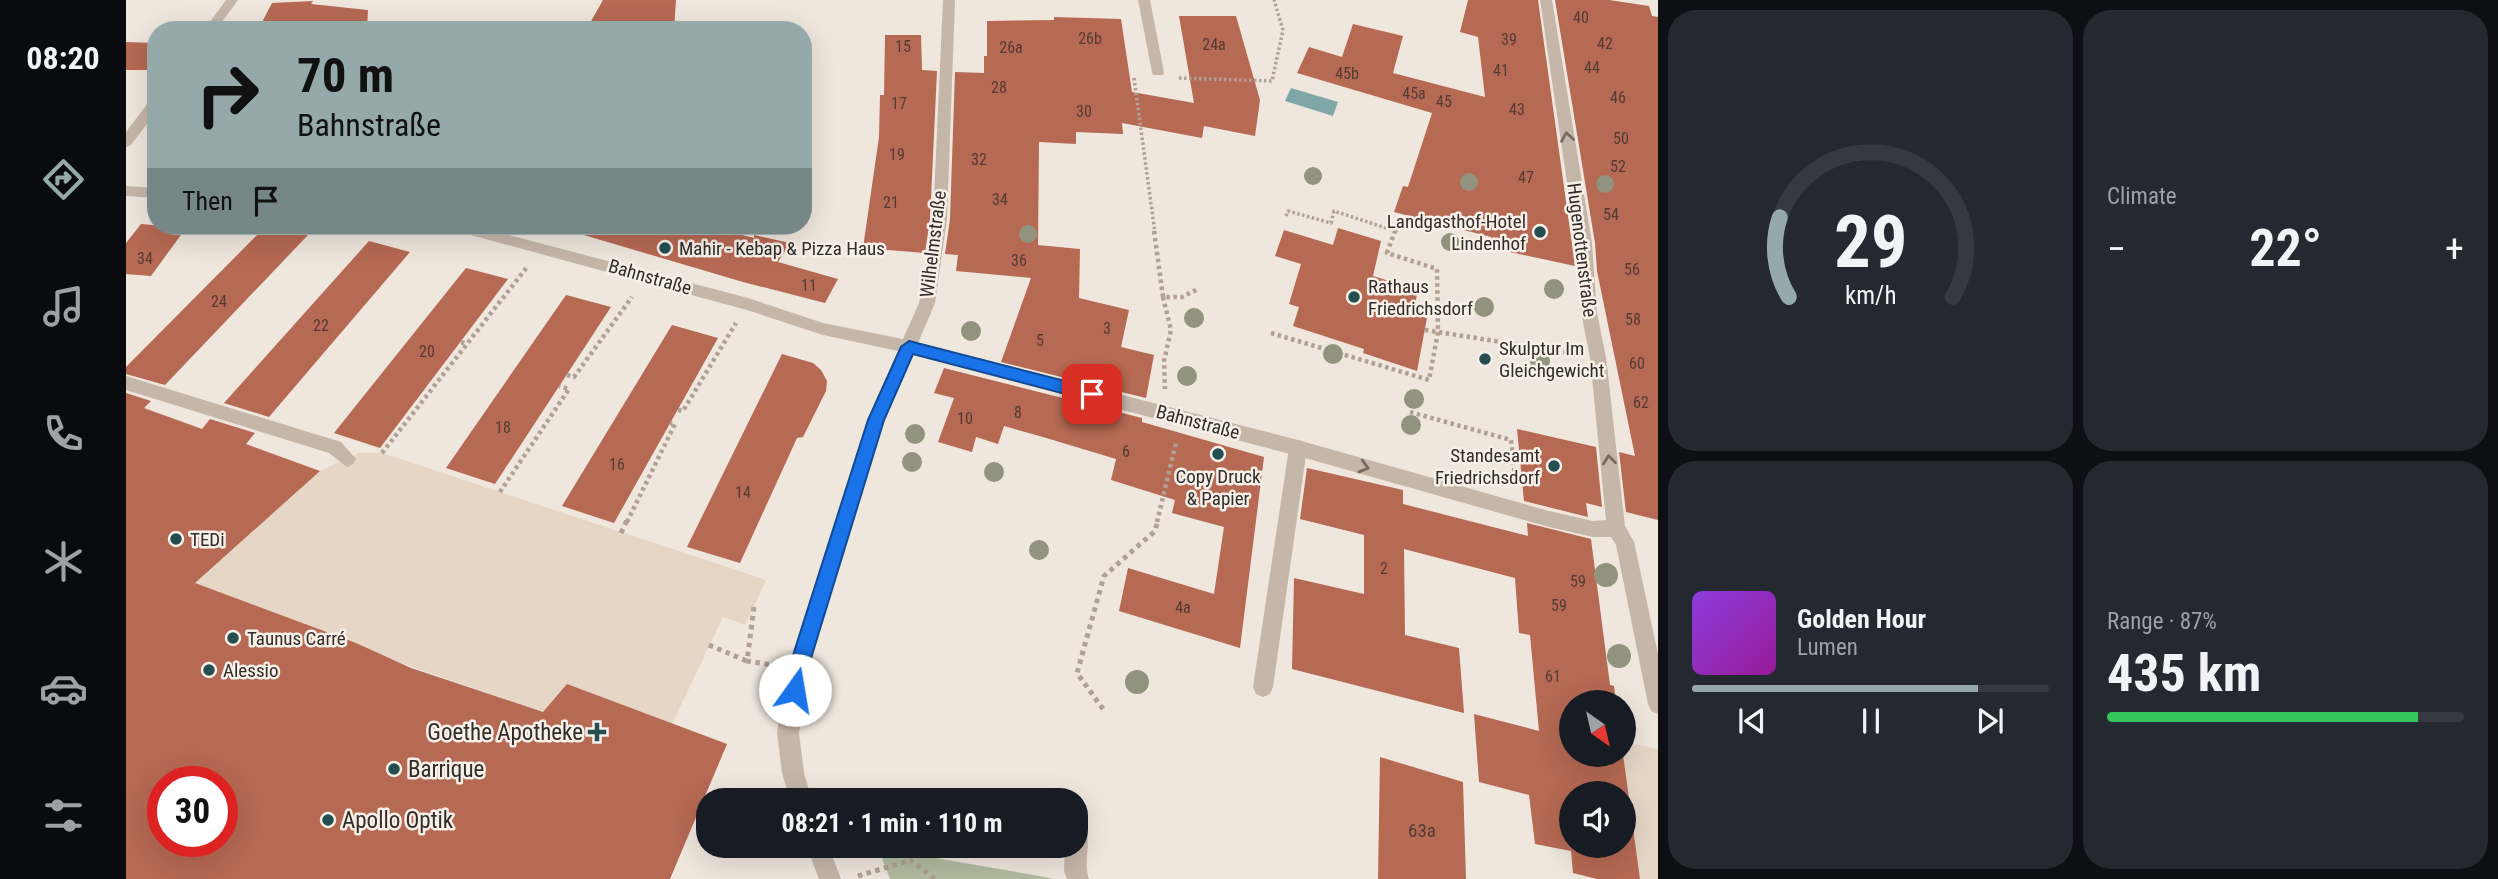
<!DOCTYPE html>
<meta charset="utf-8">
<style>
body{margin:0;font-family:"Roboto Condensed",sans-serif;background:#242831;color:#f1f3f6;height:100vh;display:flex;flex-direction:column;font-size:26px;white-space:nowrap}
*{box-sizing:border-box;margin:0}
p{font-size:23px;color:#9ea1a6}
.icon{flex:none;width:38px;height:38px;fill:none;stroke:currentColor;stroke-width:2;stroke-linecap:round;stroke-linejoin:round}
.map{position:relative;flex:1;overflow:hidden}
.panel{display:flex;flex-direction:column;gap:10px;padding:10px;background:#0d0f14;width:840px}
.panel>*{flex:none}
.guide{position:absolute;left:21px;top:21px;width:665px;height:214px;border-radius:28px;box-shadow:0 7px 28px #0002;background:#95a9ab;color:#111;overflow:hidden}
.needle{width:46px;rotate:146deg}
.tools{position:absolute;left:1433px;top:690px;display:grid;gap:14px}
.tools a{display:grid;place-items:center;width:77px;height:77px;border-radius:50%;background:#171b24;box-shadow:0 7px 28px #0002;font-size:35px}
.speed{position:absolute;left:21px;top:766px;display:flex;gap:14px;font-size:35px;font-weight:700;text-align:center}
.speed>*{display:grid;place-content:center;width:91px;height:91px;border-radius:50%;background:#171b24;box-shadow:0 7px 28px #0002;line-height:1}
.speed .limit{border:10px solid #d22;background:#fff;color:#111}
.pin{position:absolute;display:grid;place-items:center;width:60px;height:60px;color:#fff;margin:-30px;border-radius:14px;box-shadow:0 4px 10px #0006}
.me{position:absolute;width:77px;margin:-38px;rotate:13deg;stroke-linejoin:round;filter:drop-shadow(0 0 5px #0008)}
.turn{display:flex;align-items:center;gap:24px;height:147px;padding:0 35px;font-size:32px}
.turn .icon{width:91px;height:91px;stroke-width:2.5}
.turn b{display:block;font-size:49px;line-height:60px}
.then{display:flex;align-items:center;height:66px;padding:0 35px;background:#0003;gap:14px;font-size:26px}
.big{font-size:52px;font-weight:700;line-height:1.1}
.panel .card{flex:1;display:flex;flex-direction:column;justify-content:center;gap:10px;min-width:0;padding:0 24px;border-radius:28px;background:#242831}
.panel .dial{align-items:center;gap:0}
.dial svg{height:182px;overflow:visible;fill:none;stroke:#363941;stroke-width:7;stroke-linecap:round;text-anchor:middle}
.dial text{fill:#f1f3f6;stroke:none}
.song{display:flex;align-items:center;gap:21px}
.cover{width:84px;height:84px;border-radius:10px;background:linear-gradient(135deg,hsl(270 70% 55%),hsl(300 70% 35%))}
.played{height:7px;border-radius:4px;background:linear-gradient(90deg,#95a9ab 80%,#363941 80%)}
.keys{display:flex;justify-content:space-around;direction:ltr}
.heat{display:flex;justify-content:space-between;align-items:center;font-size:38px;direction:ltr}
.charge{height:10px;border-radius:5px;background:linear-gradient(90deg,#34c759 87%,#363941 0)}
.panel .tiles{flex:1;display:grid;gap:10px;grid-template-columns:repeat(2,1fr)}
.trip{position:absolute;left:570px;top:788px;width:392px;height:70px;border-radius:28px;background:#171b24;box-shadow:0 7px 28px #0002;font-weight:700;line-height:70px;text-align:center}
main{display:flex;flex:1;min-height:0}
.dock{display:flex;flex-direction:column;width:126px;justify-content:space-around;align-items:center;background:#090b0e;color:#9ea1a6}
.dock .icon{width:49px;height:49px}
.dock .selected{color:#95a9ab}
.dock b{font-size:32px;color:#f1f3f6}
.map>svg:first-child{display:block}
.green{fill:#b2bc9f}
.plaza{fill:#e5d6c6}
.water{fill:#7fa7a8}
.building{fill:#b66953;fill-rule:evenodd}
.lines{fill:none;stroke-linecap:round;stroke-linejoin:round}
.path-far2{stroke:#b1a095;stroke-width:3.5;stroke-dasharray:2.5 2.5;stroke-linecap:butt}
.path-far1{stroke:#b1a095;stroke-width:4.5;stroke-dasharray:3.5 3.5;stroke-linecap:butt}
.path{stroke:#b1a095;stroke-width:5;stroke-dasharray:4.5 4.5;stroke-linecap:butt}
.service{fill:#c5b6aa;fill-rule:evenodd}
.minor{fill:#c5b6aa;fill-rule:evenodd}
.tree{fill:#91937e}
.oneway{stroke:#756a63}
.route{fill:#1a73e8;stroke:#114b97;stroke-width:2}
.poi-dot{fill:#244e50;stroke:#f7f0e8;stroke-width:2.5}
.labels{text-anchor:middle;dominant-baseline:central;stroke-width:5;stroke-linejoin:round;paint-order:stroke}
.number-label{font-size:16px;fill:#543b34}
.poi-label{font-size:19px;fill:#342c29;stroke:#f7f0e8;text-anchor:start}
.street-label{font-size:19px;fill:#342c29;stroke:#f7f0e8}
.near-number-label{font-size:19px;fill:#543b34}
.near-poi-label{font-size:23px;fill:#342c29;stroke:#f7f0e8;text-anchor:start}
</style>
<main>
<nav class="dock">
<b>08:20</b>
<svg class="icon selected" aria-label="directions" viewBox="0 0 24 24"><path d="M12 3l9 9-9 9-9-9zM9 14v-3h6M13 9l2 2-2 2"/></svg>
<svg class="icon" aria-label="music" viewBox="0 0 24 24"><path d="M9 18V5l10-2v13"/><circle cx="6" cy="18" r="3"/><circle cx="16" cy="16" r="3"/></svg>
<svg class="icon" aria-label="phone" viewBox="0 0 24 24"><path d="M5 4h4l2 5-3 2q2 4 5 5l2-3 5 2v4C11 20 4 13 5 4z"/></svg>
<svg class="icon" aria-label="climate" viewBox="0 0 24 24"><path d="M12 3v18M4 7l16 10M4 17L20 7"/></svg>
<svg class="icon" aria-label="car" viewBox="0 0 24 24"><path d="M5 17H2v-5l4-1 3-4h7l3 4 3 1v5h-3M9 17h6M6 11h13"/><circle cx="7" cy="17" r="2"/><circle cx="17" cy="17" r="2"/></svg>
<svg class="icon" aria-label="filters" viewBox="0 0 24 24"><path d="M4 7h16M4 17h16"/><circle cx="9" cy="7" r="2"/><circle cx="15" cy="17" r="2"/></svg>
</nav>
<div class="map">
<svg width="1532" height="879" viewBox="0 0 1532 879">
<rect width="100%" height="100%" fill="#efe6dd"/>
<path class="green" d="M752,848L919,877L927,879H764Z"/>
<path class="plaza" d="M234,453H256L640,580L619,625L597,617L546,724L392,741L365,716L379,699L62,589L194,471Z
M1498,742L1532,749V879H1514L1497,754Z"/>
<path class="water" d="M1165,88L1212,102L1207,116L1159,101Z"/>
<path class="building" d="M477,0H550L548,30H460Z
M1342,0H1412L1449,266L1365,248V237L1268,212L1277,186L1282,187L1306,113L1171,73L1183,47L1216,57L1227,24L1277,36L1267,73L1359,97L1352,37L1334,32Z
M1429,0H1483L1523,6L1526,16L1532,17V520L1500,512L1493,452L1509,456L1471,271L1469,243Z
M187,1L185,4L242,10L241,30H132L146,3Z
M1053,16H1110L1134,100L1129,136L1078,126L1076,138L996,123L997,134L950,132V144L913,142L912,245L954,249L953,298L1003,310L995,347L1028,355L1020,398L875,362L905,278L830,271L832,255L819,254L824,219L829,72L858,73V56H861V21L928,20V17L995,19L1006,92L1068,103Z
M759,35H795L796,70L811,71L804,219L799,253L737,248L753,137L754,95H758Z
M0,42L30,43V70H0Z
M15,224L60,228L25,276L0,274V243Z
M140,226L182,235L39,385L0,374V367Z
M452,226H581L628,238V235L664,243L652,262L712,279L699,303L617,282L451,233Z
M1212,228L1255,241L1247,276L1292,290L1287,314L1301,318L1291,371L1237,353L1238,349L1167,326L1173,307L1163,304L1175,264L1149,256L1158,230L1207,245Z
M243,241L284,252L143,417L98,403Z
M340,268L382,279L254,448L208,433Z
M440,295L485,307L369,484L320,468Z
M546,325L592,338L488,523L436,506Z
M656,354L687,363L695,370L701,381L700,391L677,437L671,438L614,563L561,547Z
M818,368L1016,418V422L1138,457L1114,648L993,611L1002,568L1088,594L1098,527L1046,513L1049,500L985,480L990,459L917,437L878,426L872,444L850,437L846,452L812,442L828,398L808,393Z
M0,393L25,401L18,408L76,429L84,419L129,433L120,444L194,471L69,583L230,643L285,668L417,712L441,684L601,744L544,879H0ZM37,782H96V842H37Z
M1391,429L1470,447L1476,507L1460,503L1462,517L1398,501Z
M1181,468L1277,490V504L1402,536L1401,523L1465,539L1484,685L1488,686L1490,702H1446V754H1497L1514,879H1471L1447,873L1445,851L1409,844L1403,795L1353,782L1348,714L1413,731L1404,635L1393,633L1389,578L1278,549L1279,635L1333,648L1338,713L1166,669L1168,578L1238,594V535L1174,519ZM1446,793H1498V845H1446Z
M1254,757L1337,782L1340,879H1252Z"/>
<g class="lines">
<path class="path-far2" d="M1008,78L1029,233
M1053,78L1146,81L1157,30L1148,0
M1160,216L1162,211L1205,223L1208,211L1269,231L1268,233
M1269,231L1280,224"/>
<path class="path-far1" d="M1028,231L1037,297H1056L1072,289
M1037,297L1045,330L1038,361L1039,389
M1299,330L1446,353
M1145,333L1303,380L1312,332L1311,269L1261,253L1269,231
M335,342L341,344
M441,375L448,377L506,297
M552,410L557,411L610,323
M1284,412L1385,440L1390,485
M256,453L401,267
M374,492L443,389L433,386
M501,522L549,424L544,423
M1031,522L1050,443"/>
<path class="path" d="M495,533L501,520
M628,607L621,661L647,665
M583,645L621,661
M977,709L951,673L978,576L1029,531L1032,520
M732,876L785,860L809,879"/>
<path class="service" d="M0,376L215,442L230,459L227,464L221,467L203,453L0,390Z
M1172,440L1178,443L1181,448L1147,687L1144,694L1137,697L1130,694L1127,687L1163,448L1166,443Z
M951,823L959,826C966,843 957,862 963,879H941L938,871L939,845H950Z"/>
<path class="minor" d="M100,0H112L90,30H78Z
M817,0H829L821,219L809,303L792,343L1172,440L1423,511L1467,521L1480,520L1464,357L1455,313L1450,243L1414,0H1426L1466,243L1471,313L1480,357L1499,526L1508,542L1532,654V714L1525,711L1522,704L1490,545L1485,537H1467L1423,527L1172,456L787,355L759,420L682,668L673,733L678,773L686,800H664L656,773L651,733L662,668L741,420L772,351L697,335L621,310L330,231L323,226H349L622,298L697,323L777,339L793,303L807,219Z
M1012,0H1024L1038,72L1037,75H1027L1026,72Z
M30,98V112L5,145L0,147V132L25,99Z
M0,186L30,188V198L0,196Z
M680,845H702L715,879H693Z"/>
</g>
<g class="tree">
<circle cx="1187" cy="176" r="9"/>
<circle cx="1343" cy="182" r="9"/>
<circle cx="1479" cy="184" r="9"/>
<circle cx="902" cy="234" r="9"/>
<circle cx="1324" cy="242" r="9"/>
<circle cx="1428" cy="289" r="10"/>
<circle cx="1358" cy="307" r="10"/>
<circle cx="1068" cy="318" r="10"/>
<circle cx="845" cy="331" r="10"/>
<circle cx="1207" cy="354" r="10"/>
<circle cx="1414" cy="361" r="10"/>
<circle cx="1061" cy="376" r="10"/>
<circle cx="1288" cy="399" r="10"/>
<circle cx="1285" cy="425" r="10"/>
<circle cx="789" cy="434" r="10"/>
<circle cx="786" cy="462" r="10"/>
<circle cx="868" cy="472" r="10"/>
<circle cx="913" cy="550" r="10"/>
<circle cx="1480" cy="575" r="12"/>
<circle cx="1493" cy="656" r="12"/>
<circle cx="1011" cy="682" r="12"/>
</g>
<defs><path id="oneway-chevron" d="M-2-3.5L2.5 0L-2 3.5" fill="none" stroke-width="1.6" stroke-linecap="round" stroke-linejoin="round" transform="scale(1.75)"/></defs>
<g class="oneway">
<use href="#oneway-chevron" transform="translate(1441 137) rotate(-99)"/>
<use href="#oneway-chevron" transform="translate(1483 460) rotate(-96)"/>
<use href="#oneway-chevron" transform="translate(1238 467) rotate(16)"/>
</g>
<path class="route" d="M783,341L966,388L973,394L966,401L787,354L758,420L682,668L675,696L669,699L662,696L659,690L663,668L742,420L775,347Z"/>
<g class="poi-dot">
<circle cx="1414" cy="232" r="7"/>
<circle cx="539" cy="248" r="7"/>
<circle cx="1228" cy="297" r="7"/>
<circle cx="1359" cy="359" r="7"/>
<circle cx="1092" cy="454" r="7"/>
<circle cx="1428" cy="466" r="7"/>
<circle cx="50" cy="539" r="7"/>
<circle cx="107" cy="638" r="7"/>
<circle cx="83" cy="670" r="7"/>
<path d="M467.5 721.5h7v7h7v7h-7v7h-7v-7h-7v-7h7z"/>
<circle cx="268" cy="769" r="7"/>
<circle cx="202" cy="820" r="7"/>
</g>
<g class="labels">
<g class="number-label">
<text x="1455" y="17">40</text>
<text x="964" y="38">26b</text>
<text x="1383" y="39">39</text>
<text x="1479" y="43">42</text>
<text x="1088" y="44">24a</text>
<text x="777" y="46">15</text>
<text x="885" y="47">26a</text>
<text x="1466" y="67">44</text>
<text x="1375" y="70">41</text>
<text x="1221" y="73">45b</text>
<text x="873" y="87">28</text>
<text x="1288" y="93">45a</text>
<text x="1492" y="97">46</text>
<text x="1318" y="101">45</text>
<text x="773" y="103">17</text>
<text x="1391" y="109">43</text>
<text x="958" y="111">30</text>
<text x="1495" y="138">50</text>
<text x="771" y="154">19</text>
<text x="853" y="159">32</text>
<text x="1492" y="166">52</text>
<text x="1400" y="177">47</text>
<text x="874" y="199">34</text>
<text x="765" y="202">21</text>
<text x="1485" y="214">54</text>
<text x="19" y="258">34</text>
<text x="893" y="260">36</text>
<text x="1506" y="269">56</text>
<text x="683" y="285">11</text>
<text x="93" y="301">24</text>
<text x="1507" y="319">58</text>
<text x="195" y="325">22</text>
<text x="981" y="328">3</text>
<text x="914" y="340">5</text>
<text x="301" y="351">20</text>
<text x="1511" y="363">60</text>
<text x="1515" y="402">62</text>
<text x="892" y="412">8</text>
<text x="839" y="418">10</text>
<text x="377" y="427">18</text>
<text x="1000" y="451">6</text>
<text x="491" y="464">16</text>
<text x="617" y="492">14</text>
<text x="1258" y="568">2</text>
<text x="1452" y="581">59</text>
<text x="1433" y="605">59</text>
<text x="1057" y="607">4a</text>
<text x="1427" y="676">61</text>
</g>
<g class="poi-label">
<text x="1400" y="221" text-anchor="end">Landgasthof-Hotel<tspan x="1400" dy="22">Lindenhof</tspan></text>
<text x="553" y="248">Mahir - Kebap &amp; Pizza Haus</text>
<text x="1242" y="286">Rathaus<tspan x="1242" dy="22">Friedrichsdorf</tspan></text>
<text x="1373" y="348">Skulptur Im<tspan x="1373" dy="22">Gleichgewicht</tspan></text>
<text x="1414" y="455" text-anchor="end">Standesamt<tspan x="1414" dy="22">Friedrichsdorf</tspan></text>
<text x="1092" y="476" text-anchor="middle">Copy Druck<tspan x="1092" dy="22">&amp; Papier</tspan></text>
<text x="64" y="539">TEDi</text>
<text x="121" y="638">Taunus Carré</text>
<text x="97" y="670">Alessio</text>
</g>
<g class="street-label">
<text transform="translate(807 244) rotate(-83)">Wilhelmstraße</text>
<text transform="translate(1456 250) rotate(83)">Hugenottenstraße</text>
<text transform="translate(524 277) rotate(16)">Bahnstraße</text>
<text transform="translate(1072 422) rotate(15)">Bahnstraße</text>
</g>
<g class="near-number-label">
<text x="1296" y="830">63a</text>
</g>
<g class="near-poi-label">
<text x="457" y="732" text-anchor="end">Goethe Apotheke</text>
<text x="282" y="769">Barrique</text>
<text x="216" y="820">Apollo Optik</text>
</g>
</g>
</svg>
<div class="tools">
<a><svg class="needle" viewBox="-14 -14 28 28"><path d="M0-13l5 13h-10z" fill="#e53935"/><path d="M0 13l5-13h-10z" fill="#9ea1a6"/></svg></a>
<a><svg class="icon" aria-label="sound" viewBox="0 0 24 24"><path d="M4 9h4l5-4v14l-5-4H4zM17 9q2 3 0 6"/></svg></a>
</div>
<div class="speed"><div class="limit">30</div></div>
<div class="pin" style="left:966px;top:394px;background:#d93025"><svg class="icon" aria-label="arrive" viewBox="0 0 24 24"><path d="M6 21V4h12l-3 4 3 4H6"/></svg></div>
<svg class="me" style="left:669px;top:690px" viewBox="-20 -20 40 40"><circle r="19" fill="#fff"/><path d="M0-13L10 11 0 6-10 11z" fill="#1a73e8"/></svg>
<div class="trip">08:21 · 1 min · 110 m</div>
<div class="guide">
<div class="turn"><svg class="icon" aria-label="right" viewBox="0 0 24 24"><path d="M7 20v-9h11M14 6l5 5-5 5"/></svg><div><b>70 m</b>Bahnstraße</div></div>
<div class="then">Then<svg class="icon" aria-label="arrive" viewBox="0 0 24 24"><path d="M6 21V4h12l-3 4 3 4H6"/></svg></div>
</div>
</div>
<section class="panel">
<div class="tiles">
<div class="card dial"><svg viewBox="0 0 100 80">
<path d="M14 69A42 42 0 1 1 86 69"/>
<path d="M14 69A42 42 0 0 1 10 34" stroke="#95a9ab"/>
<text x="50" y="56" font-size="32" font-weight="700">29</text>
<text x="50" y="72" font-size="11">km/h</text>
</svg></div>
<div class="card"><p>Climate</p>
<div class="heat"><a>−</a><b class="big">22°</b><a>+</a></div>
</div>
<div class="card">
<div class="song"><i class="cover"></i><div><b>Golden Hour</b><p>Lumen</p></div></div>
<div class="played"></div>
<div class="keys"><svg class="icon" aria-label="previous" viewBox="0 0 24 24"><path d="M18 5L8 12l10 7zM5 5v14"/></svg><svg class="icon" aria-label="pause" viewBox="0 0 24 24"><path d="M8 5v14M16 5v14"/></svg><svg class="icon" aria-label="next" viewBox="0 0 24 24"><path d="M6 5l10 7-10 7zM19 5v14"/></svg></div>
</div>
<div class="card"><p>Range · 87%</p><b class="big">435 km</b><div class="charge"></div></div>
</div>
</section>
</main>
